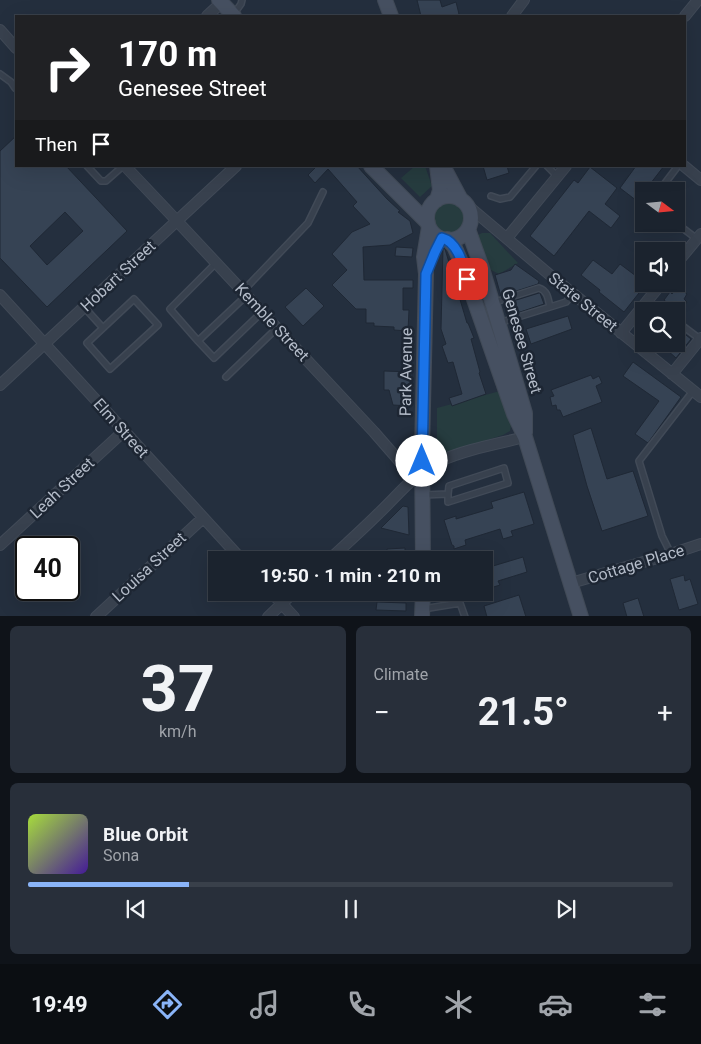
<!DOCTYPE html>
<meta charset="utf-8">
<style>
body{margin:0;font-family:Roboto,sans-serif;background:#282f3a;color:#f1f3f6;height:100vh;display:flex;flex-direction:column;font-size:19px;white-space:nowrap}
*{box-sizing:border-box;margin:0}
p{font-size:16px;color:#a0a4aa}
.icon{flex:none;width:28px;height:28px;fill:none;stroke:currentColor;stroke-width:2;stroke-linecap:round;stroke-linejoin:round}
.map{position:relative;height:616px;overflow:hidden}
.sheet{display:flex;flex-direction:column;gap:10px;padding:10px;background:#0f1319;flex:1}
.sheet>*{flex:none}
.guide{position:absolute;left:15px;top:15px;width:671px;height:152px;border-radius:0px;box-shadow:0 5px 20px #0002,0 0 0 1px #39404a;background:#202124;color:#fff;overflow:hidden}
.needle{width:32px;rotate:106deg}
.buttons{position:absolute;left:635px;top:182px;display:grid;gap:10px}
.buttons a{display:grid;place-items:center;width:50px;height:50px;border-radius:0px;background:#1b232e;box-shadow:0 5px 20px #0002,0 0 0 1px #39404a;font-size:25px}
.speed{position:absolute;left:15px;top:536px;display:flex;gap:10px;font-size:25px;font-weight:700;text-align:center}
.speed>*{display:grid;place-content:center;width:65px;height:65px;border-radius:50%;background:#1b232e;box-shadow:0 5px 20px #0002,0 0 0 1px #39404a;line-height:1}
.speed .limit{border:2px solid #111;border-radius:8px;background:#fff;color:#111}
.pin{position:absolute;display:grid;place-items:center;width:42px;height:42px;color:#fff;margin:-21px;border-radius:10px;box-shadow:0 2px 8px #0006}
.me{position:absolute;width:55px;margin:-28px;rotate:0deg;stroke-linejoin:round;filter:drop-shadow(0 0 4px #0008)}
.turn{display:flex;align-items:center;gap:18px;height:105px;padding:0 20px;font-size:22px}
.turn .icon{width:65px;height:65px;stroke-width:2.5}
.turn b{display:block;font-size:35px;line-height:42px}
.then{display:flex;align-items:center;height:48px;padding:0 20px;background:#0003;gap:10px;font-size:19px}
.big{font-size:38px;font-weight:700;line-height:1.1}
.sheet .widget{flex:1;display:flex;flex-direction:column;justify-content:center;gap:8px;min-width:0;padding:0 18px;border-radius:8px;background:#282f3a}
.sheet .dial{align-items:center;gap:0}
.dial b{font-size:65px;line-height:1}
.song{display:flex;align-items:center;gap:15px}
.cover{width:60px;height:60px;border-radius:8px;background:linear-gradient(135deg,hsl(80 70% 55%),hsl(260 70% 35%))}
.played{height:5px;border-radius:2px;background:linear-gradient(90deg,#8ab4f8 25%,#39404a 25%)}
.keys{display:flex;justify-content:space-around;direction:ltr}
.heat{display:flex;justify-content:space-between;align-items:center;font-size:28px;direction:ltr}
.sheet .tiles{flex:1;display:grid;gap:10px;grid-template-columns:1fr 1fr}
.widget:last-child{grid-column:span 2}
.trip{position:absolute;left:208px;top:551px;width:285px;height:50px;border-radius:0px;background:#1b232e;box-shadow:0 5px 20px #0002,0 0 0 1px #39404a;font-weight:700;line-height:50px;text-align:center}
.tabs{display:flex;height:80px;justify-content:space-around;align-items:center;background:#0b0e12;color:#a0a4aa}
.tabs .icon{width:35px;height:35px}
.tabs .selected{color:#8ab4f8}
.tabs b{font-size:22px;color:#f1f3f6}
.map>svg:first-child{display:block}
.green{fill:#263c3f}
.building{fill:#364354;stroke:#1f2835;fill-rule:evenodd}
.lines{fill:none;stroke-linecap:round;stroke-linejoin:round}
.lane-casing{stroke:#414a57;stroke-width:8}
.street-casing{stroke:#414a57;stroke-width:12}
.secondary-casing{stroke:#414a57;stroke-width:16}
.lane{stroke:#38414e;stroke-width:5}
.street{stroke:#38414e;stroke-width:10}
.secondary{stroke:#465061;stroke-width:14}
.route-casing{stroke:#114b97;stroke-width:12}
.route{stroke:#1a73e8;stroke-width:9}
.labels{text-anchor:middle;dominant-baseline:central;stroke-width:5;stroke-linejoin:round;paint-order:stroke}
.street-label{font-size:16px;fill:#b4bcc9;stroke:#1d2633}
</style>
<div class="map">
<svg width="701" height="617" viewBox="0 0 701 617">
<rect width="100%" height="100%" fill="#242f3e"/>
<path class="green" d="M415,166H425L432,186L420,197L401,178Z
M428 218a21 21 0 1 1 42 0a21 21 0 1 1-42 0Z
M482,233H490L518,263L499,274L491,270L477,241L478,235Z
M500,391L511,425L510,431L503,435L443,454H439L437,451V408Z"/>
<path class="building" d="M417,0H440L442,7L456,2L459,14L453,16H421Z
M16,136V166H66L127,231L47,307L0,258V151ZM65,212L83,231L47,265L30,246Z
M317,166H357L387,199L400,211L398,212L410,221L413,233L390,245L363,247L364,280H413V288H403V310H409L408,331L394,330V327L374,326V323H366V309H356L332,285L347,270L332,254L352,232L370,224L353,206L357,202L328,169L315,183L308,175Z
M483,166H507L509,173L487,180Z
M636,166H664L637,201L620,188Z
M590,167L617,188L605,204L620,216L611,228L589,211L554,256L530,236L574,180L578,183Z
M396,247L413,248L412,257L395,256Z
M443,248L445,249L467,323H468L474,338L471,339L480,372L479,373L486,394L452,406L449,398L462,394L453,362L448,363L442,346L446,344L441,329Z
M593,260L612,274L620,264L644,282V284H646L624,312L599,292L600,290L581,275Z
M515,264L539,281L538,284L501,296L495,275L511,270Z
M678,286L687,294L684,299L687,302L679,313L664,300L670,292L672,294Z
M306,288L324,306L303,326L285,307Z
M539,293H540L544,304L514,314L510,302Z
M568,316L572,329L531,344L526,329Z
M681,331L691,339L676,358L667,350L672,344H676V338Z
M633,362L681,397L648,443L635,434L659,401L623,376Z
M384,371L412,372L411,406L393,405L389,390H384Z
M591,375L593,379L599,376L602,383L596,386L602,402L563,417L560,410H557L556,405L552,406L550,397L554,396L551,390Z
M591,428L607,479L633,471L648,516L602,531L587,486L573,435Z
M524,492L534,524L511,531L513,536L503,539L500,529L465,540L466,545L454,549V546L452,545L444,520L456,516V519L493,508L491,502Z
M403,506L408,507L409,535L381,528Z
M405,548V557L387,558V549Z
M523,557L527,572L498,581L500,585L484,590V564L492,561L493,566Z
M684,575L685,581L690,579L698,604L679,610L670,579Z
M443,592H470V594L445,601Z
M519,595L526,617H487L484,606Z
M638,598L644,617H627L623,603Z
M377,602L406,603V611L376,610Z"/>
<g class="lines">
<g class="lane-casing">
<path id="lane" d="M233,15L241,4L242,0
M0,74L11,82L15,88L16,87
M87,166L101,181H106L123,166
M547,166L557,176
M659,191L678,166
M491,196L500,199L510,197L536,166
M676,223L697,239
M216,263L170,309L198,341L246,296
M243,291L308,223L323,192
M647,301L661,311
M492,303L539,288C548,291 548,299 550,307L499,323
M84,307L103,328L87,343L110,369L158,325L134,299L103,328
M550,307L566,302L573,294
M676,321L700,339
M198,341L214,358L262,312
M226,377L277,328
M423,495L448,494V502L508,483L504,468L449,486L448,494
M671,554L662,536L639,461L693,391
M423,609L460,603L465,617"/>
</g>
<g class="street-casing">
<path id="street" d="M207,16L221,3
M512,16L524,0
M685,16L698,0
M0,30L16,48
M125,166L177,221L374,432L401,463L422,472
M684,166L701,180
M467,205L550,275L701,397
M507,238L566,166
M676,264L701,234
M0,295L242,560
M621,333L661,284
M672,374L701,338
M0,385L236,166
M0,545L124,431
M329,560C346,544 363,529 379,513C398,495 416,472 440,461C467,449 497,444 525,437
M571,583L671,554L701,544
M271,592L294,617
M96,617L203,518
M268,617L294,592"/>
</g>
<g class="secondary-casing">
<path id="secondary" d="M219,0L234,16
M385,0L391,16
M371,166L428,223
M437,166L440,190L437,200
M443,166L461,200
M427 218a22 22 0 1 1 44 0a22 22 0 1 1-44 0Z
M468,229L482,268L525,413V433
M447,239L454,246L461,262L514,414L525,437L581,617
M423,560L422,450L426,274L424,257L429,227
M422,617L423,592"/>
</g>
<use href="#lane" class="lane"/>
<use href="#street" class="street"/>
<use href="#secondary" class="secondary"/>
</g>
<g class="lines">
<g class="route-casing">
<path id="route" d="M422,461L426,274L435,252L442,238C458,242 463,265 467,279"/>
</g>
<use href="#route" class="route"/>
</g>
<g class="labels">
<g class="street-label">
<text transform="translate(118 276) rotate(-43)">Hobart Street</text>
<text transform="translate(583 302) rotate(39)">State Street</text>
<text transform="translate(272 322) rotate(47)">Kemble Street</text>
<text transform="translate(522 341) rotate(74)">Genesee Street</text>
<text transform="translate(406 372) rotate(-89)">Park Avenue</text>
<text transform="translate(121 428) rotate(48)">Elm Street</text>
<text transform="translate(62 488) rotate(-43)">Leah Street</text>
<text transform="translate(636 564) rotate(-17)">Cottage Place</text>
<text transform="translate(149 567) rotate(-43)">Louisa Street</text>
</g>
</g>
</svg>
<div class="buttons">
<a><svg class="needle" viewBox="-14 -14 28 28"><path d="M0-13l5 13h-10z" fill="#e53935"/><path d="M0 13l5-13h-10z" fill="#a0a4aa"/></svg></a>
<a><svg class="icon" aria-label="sound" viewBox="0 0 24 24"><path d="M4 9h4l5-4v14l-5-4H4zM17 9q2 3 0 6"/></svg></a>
<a><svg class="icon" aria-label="search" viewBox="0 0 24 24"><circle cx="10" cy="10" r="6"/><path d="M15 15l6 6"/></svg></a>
</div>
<div class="speed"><div class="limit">40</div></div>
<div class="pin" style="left:467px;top:279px;background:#d93025"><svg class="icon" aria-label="arrive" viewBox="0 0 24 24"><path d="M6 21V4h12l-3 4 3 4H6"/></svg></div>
<svg class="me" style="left:422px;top:461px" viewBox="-20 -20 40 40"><circle r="19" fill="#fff"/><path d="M0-13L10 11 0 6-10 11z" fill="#1a73e8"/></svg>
<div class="trip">19:50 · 1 min · 210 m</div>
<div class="guide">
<div class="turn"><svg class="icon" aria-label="right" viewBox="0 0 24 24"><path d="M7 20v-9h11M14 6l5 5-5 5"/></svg><div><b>170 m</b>Genesee Street</div></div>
<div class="then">Then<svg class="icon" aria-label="arrive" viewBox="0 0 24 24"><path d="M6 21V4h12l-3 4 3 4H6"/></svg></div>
</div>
</div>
<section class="sheet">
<div class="tiles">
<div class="widget dial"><b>37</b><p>km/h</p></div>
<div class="widget"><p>Climate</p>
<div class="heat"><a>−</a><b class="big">21.5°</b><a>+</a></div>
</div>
<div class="widget">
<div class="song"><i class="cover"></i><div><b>Blue Orbit</b><p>Sona</p></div></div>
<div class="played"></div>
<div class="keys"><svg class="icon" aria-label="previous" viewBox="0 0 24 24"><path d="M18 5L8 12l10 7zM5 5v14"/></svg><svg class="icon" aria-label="pause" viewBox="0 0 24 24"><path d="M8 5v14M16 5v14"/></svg><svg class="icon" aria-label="next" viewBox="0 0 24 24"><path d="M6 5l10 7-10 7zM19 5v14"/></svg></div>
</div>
</div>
</section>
<nav class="tabs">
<b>19:49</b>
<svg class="icon selected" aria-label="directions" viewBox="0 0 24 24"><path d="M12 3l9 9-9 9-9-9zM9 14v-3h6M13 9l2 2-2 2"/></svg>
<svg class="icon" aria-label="music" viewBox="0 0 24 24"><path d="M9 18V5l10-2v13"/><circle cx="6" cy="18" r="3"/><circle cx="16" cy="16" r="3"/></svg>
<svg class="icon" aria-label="phone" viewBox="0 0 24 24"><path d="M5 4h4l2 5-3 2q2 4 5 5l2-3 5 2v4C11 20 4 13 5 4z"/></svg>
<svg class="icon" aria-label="climate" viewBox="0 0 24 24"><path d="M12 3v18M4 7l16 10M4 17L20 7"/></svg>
<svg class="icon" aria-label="car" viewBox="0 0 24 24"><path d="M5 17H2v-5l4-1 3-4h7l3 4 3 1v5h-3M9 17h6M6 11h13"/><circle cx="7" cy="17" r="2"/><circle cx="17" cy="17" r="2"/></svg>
<svg class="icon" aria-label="filters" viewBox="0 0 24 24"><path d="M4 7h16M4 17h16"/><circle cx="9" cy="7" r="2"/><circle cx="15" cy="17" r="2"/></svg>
</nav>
